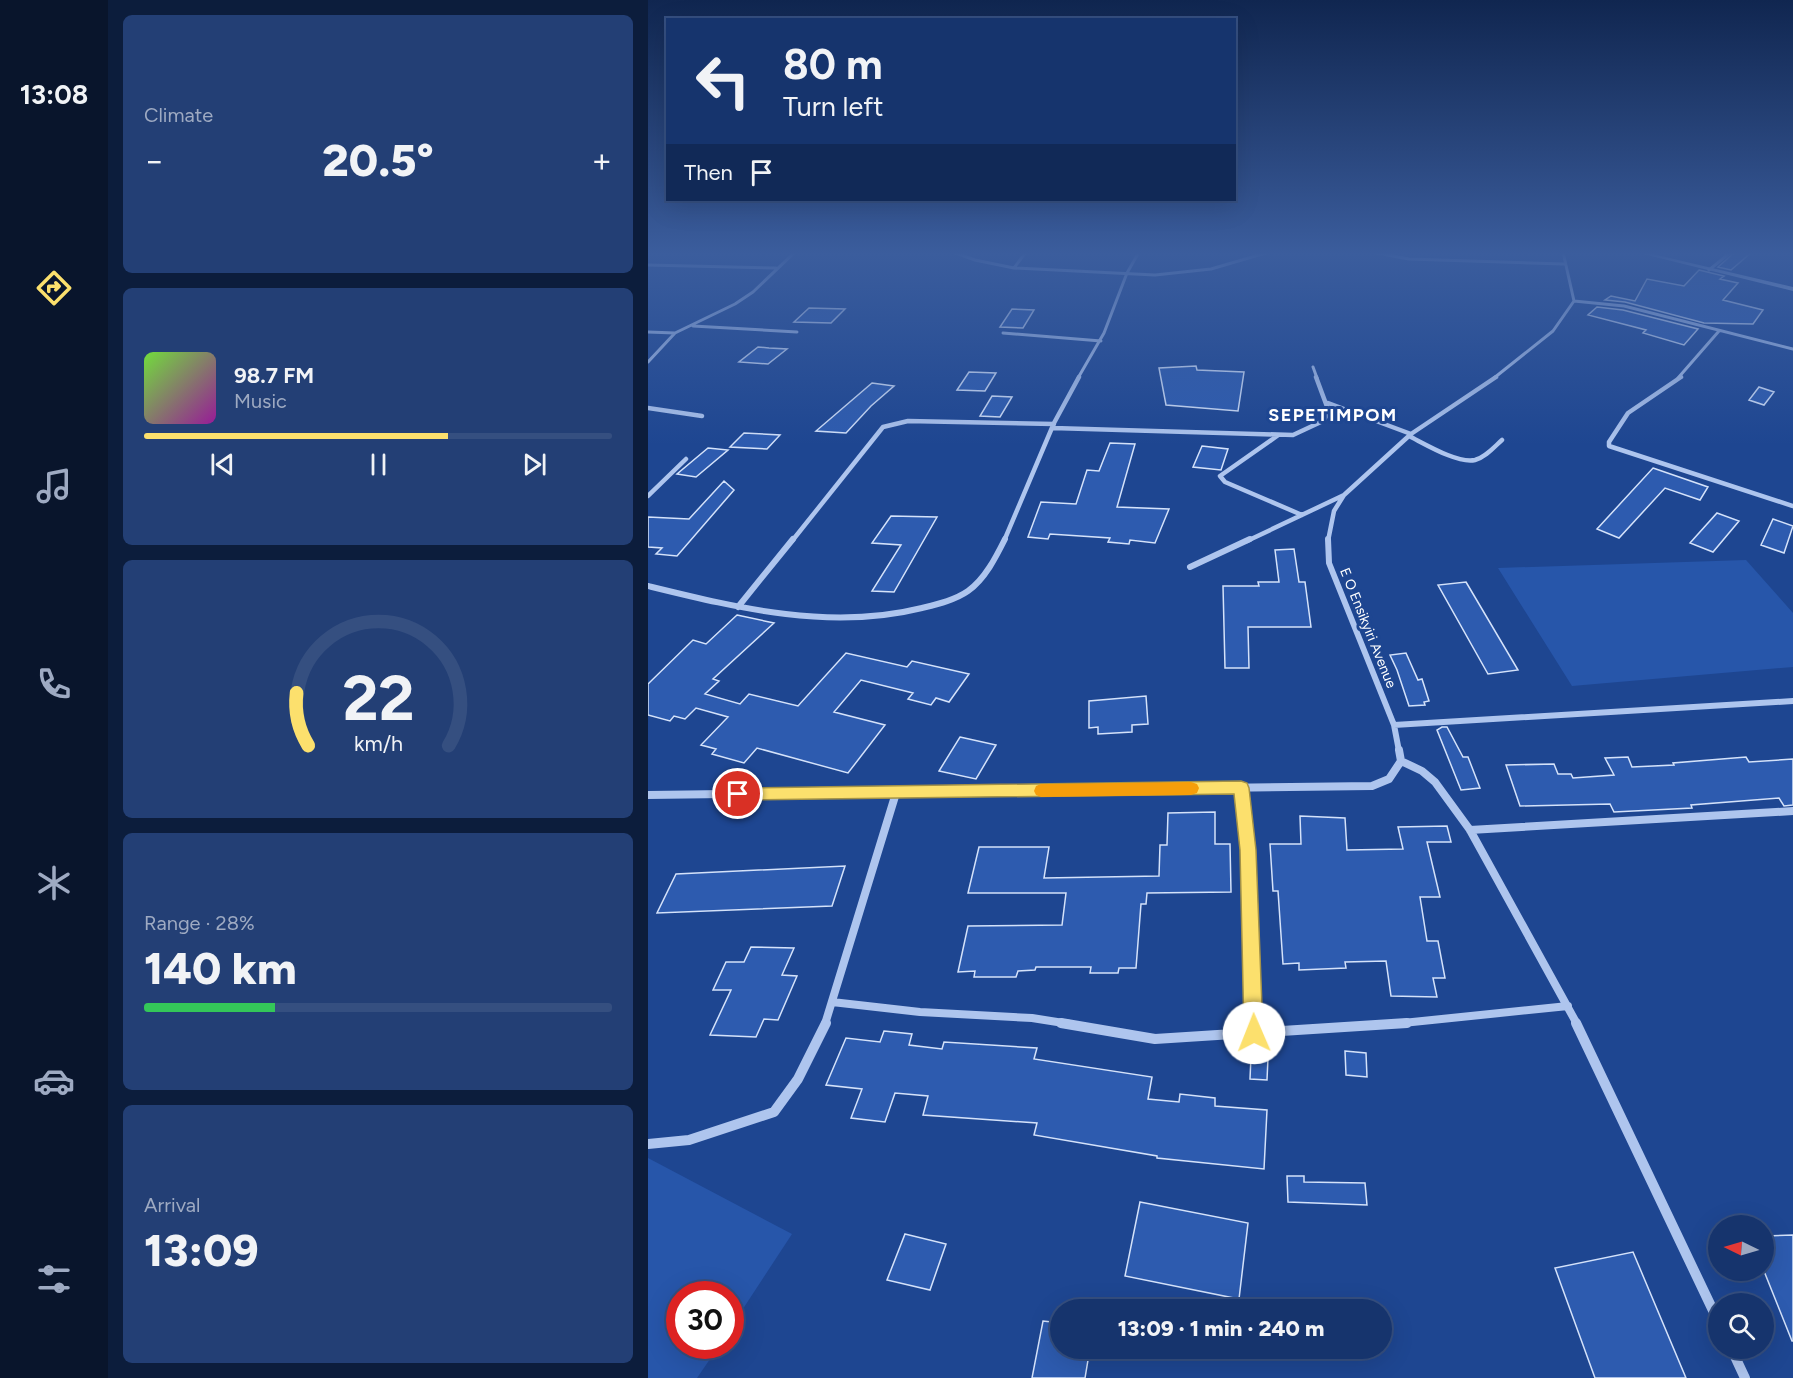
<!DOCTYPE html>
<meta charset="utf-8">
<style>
body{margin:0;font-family:Figtree,sans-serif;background:#233f75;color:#f1f3f6;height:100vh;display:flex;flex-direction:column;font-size:22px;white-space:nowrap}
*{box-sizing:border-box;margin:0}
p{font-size:20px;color:#9eaac2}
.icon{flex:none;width:33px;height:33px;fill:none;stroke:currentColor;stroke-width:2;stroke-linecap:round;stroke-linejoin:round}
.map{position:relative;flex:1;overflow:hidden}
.details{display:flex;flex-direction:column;gap:15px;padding:15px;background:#0c1d3c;width:540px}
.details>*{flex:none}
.banner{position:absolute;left:18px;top:18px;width:570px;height:183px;border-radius:0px;box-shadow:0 6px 24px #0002,0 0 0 2px #354f80;background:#16346d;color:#f1f3f6;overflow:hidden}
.needle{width:39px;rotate:275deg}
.tools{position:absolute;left:1060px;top:1215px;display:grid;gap:12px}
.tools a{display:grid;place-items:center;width:66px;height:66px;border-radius:50%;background:#16346d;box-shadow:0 6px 24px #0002,0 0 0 2px #354f80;font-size:30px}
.speed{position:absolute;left:18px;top:1281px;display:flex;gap:12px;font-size:30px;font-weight:700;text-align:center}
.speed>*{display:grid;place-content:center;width:78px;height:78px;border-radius:50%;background:#16346d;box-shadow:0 6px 24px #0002,0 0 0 2px #354f80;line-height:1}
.speed .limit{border:9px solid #d22;background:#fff;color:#111}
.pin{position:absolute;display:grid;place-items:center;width:51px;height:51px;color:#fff;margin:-26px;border:3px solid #fff;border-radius:50%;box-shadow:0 2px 6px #0007}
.me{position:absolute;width:66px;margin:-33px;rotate:359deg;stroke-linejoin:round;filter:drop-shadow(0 0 4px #0008)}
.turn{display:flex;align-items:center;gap:21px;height:126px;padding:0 18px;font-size:27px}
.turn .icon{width:78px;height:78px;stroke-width:2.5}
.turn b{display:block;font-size:42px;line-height:51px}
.then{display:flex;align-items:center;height:57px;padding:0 18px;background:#0003;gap:12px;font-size:22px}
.big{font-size:45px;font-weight:800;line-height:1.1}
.details .card{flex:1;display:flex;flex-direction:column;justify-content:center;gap:9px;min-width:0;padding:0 21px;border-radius:9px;background:#233f75}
.details .dial{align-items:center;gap:0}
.dial svg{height:156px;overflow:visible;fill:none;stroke:#354f80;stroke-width:7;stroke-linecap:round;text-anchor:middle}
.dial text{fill:#f1f3f6;stroke:none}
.song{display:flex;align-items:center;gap:18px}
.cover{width:72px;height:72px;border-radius:9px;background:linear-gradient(135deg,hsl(100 70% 55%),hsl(300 70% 35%))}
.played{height:6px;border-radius:3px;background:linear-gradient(90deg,#fce06d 65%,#354f80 65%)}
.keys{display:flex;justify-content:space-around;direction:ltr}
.heat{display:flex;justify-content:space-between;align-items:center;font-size:33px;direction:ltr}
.charge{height:9px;border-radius:4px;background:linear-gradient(90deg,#34c759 28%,#354f80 0)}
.trip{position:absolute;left:402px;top:1299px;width:342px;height:60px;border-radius:30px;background:#16346d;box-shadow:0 6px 24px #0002,0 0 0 2px #354f80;font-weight:800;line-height:60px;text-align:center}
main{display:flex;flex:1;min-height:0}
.menu{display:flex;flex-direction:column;width:108px;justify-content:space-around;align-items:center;background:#09152c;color:#9eaac2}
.menu .icon{width:42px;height:42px}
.menu .current{color:#fce06d}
.menu b{font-size:27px;color:#f1f3f6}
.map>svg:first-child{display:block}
.green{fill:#2756aa}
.building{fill:#2d5baf;stroke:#d4e2fa;stroke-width:1.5}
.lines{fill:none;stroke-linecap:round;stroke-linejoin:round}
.minor-far4{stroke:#aec5ee;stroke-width:3}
.minor-far3{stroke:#aec5ee;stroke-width:4.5}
.minor-far2{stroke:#aec5ee;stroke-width:6}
.minor-far1{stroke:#aec5ee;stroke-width:8}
.minor{stroke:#aec5ee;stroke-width:10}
.tertiary{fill:#aec5ee;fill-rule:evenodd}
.route{fill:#fce06d;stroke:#a49247;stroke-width:1.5}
.slow{fill:#f59e0b}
.labels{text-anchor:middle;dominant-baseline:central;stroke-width:6;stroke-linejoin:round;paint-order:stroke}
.far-street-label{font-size:14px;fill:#fff;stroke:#1e4691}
.far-district-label{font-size:18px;font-weight:bold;letter-spacing:1.5px;fill:#fff;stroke:#1e4691}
</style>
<main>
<nav class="menu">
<b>13:08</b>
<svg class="icon current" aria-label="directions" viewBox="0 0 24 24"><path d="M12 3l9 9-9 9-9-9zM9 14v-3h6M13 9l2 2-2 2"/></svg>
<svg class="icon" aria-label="music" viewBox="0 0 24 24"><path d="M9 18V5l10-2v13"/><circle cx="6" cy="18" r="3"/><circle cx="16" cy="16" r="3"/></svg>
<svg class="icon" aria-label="phone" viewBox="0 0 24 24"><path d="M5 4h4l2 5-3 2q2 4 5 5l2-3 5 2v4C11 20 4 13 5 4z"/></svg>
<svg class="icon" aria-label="climate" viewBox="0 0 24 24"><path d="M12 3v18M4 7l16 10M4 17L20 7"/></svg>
<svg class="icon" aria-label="car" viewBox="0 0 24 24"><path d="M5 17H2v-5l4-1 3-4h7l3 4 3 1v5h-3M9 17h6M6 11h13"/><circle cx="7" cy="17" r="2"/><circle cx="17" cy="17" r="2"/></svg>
<svg class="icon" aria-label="filters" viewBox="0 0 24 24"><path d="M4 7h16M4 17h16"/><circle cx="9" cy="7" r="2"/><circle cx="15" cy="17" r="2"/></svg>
</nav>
<section class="details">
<div class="card"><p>Climate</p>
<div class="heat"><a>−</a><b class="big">20.5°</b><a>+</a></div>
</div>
<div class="card">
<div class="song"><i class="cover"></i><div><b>98.7 FM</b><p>Music</p></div></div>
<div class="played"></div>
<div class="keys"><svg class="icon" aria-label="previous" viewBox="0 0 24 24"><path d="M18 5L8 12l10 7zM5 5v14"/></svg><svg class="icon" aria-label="pause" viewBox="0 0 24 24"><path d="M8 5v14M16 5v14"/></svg><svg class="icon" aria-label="next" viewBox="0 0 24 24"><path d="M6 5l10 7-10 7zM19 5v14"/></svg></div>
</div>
<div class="card dial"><svg viewBox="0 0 100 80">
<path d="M14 69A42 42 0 1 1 86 69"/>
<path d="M14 69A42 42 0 0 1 8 42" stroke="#fce06d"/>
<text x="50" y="56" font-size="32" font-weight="700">22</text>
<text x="50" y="72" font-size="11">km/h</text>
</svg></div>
<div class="card"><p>Range · 28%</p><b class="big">140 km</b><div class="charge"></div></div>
<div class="card"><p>Arrival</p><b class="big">13:09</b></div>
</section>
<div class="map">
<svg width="1145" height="1378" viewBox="0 0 1145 1378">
<rect width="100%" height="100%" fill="#1e4691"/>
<path class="green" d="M1098,560L1145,613V667L924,686L850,568Z
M0,1158L144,1234L83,1327L82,1294H32V1346H71L49,1378H0Z"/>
<path class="building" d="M1087,252H1104L1083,270L1070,267Z
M1051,270L1076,276L1072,279L1090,283L1075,300L1115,310L1105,324L1056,323L977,302L957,300L963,296L987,301L999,279L1036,286Z
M949,307L975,310L1050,329L1036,345L995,333L998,330L940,315Z
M161,308L197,309L183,323L146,322Z
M364,309L386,310L375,328L352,327Z
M110,347L121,348L139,349L120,364L91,362Z
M548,366L549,370L596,372L590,411L518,405L511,368Z
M321,372L348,373L337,391L309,390Z
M224,383L246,386L223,406L198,433L168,431Z
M1111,387L1126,392L1116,405L1101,400Z
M344,396L364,397L352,417L332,416Z
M96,433L132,435L119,449L82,447Z
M462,443L487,444L469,507L521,509L507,543L482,540L481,544L460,542L462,538L402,534L400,539L380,537L393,502L428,504L439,470L451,471Z
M554,446L580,449L573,470L545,467Z
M60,448L80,450L48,477L29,474Z
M1005,468L1060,487L1052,500L1017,488L971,538L949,529Z
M76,481L86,490L29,556L8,554L14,548L0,547V517L41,519Z
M1069,513L1091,521L1065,552L1042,543Z
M243,516L289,517L246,592L224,591L253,545L224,543Z
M1125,519L1145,526L1136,553L1113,545Z
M646,549L651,582H657L663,627H600L601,668H577L575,586H611L610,582H631L627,550Z
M818,582L870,670L840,674L790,585Z
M89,615L126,623L65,679L71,681L57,694L92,704L101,694L150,706L198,653L259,667L264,661L321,674L301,702L288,698L283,705L260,699L265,693L213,680L186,712L237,725L200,773L109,748L96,763L64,754L68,749L53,745L80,717L48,708L37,719L26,716L22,721L0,715V684L45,640L58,644Z
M758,653L770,680L774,679L781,701L776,702L777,705L761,706L749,670L742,655Z
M498,696L500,724L484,725V732L450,734V727L441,728V701Z
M794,727H799L815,757H820L832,788L813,790L789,730Z
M312,737L348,745L328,779L291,771Z
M980,757L984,767L1026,765L1025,763L1098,757L1101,762L1145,759V805L1136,806L1131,798L1043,805L1044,808L966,812L962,804L872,806L858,765L906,764L910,774H923L925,778L966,775L957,758Z
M567,812V844H582L583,892L499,893L498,904H493L488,968H471L470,973H442L443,967H388L387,970L370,971L368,977H326L327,971L310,972L320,926L414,925L418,893H320L331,847H401L396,878L511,876L512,845H519L520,813Z
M652,816L697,818L699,850L755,849L750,827L799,826L803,842H779L792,897H772L779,941H790L797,978H785L789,997L743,996L738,961L697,962L698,968L651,970V963L635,964L630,891H625L622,844H653Z
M197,866L184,906L9,913L28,874Z
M103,947L146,948L134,975L149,976L130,1020L116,1019L108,1037L62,1035L83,990H65L78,962H96Z
M236,1031L264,1034L261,1045L294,1049L296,1042L389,1048L386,1059L504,1077L500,1099L531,1102L532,1094L567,1098V1106L619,1110L616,1169L509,1158V1156L386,1135L389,1123L275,1115L280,1096L247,1093L237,1122L203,1118L214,1089L178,1085L198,1038L232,1042Z
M697,1051L718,1053L719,1077L698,1075Z
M603,1056L620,1058L619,1080L602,1079Z
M639,1176H656V1182L717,1183L719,1205L640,1202Z
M492,1202L600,1223L591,1299L477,1276Z
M257,1234L298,1244L282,1290L239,1280Z
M1145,1235V1341H1144L1116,1271V1236Z
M985,1252L1038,1378H947L907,1268Z
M395,1321L412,1323V1348H442L437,1378H384Z"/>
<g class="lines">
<path class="minor-far4" d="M305,252L327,260L366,268L507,275L563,269L621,252
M724,252L761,259L916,264
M0,265L128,268
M366,268L378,252
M1061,270L1083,252
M926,301L976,306L1145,349
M45,326L149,332
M0,332L27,333L87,304L105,292L147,252
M355,333L453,341
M0,362L27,333
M665,367L669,378
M430,378L456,333L479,273L491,252
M846,378L905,331L926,301L915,252
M1030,378L1071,331"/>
<path class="minor-far3" d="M1033,377L980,413L961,442V446L1145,506
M680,403L763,434
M0,408L54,416
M405,428L645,435L675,421L681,412L668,377
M629,436L572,476L577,482L654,515
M761,436C777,444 810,464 827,460C838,457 846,447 854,440
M0,496L38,459
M144,541L235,427L260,421L406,424
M356,541L406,423L431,377
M599,541L696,495
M680,541L686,511L696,495L763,434L848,377"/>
<path class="minor-far2" d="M680,539L681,563L746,725L751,751
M542,567L602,539
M0,586C90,608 182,631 274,608C290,604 307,600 320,591C337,579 348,557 357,539
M90,607L145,539
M746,725L1145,701"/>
<path class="minor-far1" d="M753,761L774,771L787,782L822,830L929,1024
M593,788L600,850L606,1024
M0,795L724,786L741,779L753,761L751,750
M822,830L1145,811
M184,1002L272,1012L384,1018L422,1024
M177,1024L248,793
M745,1024L920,1006"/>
<path class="minor" d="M413,1023L507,1039L759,1023
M606,1023V1033
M928,1023L1071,1323
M0,1144L41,1140L126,1112L150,1079L178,1023
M1083,1348L1097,1378"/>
<path class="tertiary" d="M987,252H996L1145,287V291Z"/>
</g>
<linearGradient id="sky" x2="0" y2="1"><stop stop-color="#102650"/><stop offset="0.57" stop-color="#3b5d9d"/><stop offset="1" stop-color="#3b5d9d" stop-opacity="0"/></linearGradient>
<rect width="1145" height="445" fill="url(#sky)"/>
<path class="route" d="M593,781L599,783L601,788L608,850L615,1033L612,1040L606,1043L599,1040L596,1033L592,850L586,794L90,800L85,798L82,794L85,790L90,788Z"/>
<path class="slow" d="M543,782L549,784L551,788L549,793L543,795L393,797L388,795L386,791L388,786L393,784Z"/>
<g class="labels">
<g class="far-street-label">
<text transform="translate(720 628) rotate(68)">E O Ensikyiri Avenue</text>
</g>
<g class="far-district-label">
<text x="685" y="415">SEPETIMPOM</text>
</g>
</g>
</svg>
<div class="tools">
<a><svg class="needle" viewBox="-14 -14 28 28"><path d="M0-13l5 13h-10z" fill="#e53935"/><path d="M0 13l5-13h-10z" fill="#9eaac2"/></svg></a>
<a><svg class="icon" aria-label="search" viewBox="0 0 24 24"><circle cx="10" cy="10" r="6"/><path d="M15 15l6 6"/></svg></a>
</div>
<div class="speed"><div class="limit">30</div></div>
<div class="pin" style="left:90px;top:794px;background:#d93025"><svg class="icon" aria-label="arrive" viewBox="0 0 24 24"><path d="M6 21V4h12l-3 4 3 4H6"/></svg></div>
<svg class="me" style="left:606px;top:1033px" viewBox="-20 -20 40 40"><circle r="19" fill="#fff"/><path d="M0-13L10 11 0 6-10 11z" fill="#fce06d"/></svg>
<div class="trip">13:09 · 1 min · 240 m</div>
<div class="banner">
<div class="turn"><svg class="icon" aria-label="left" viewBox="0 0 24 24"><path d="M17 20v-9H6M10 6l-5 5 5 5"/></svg><div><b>80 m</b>Turn left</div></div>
<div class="then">Then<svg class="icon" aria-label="arrive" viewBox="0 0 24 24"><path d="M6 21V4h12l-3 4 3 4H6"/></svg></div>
</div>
</div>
</main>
